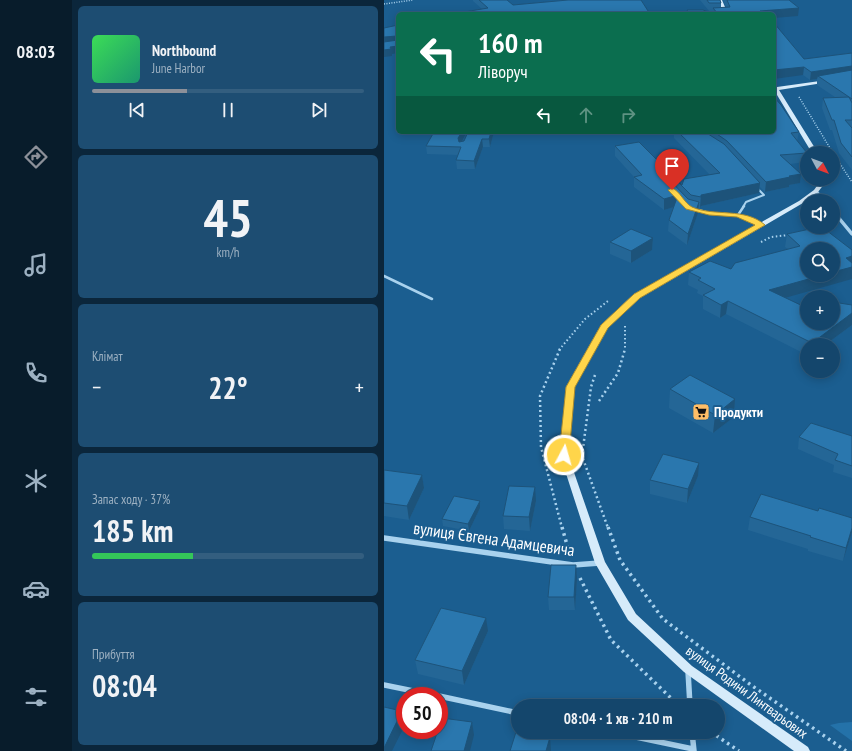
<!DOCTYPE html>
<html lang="uk">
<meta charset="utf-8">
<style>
body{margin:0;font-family:"PT Sans Narrow",sans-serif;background:#1d4d72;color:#f1f3f6;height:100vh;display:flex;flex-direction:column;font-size:15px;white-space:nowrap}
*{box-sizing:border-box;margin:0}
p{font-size:13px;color:#9db1c2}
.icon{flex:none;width:22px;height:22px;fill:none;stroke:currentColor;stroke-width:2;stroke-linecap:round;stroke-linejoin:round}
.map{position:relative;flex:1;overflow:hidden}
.details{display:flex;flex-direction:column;gap:6px;padding:6px;background:#0b263b;width:312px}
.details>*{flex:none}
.top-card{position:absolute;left:12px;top:12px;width:380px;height:122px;border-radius:6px;box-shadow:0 2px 10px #0003,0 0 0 1px #335e7f;background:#0b6e4f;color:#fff;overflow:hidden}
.needle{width:26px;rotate:131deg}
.tools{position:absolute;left:416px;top:146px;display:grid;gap:8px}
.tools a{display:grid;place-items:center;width:40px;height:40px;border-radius:50%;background:#14466c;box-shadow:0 2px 10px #0003,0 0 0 1px #335e7f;font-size:20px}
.speed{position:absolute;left:12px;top:687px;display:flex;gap:8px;font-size:20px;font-weight:700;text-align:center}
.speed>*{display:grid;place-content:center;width:52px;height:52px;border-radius:50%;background:#14466c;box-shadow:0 2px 10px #0003,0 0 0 1px #335e7f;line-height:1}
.speed .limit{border:6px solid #d22;background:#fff;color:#111}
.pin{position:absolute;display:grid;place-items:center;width:34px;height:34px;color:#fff;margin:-41px -17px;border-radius:50% 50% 50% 0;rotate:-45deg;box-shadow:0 0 4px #0007}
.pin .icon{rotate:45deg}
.me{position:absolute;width:44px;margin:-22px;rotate:6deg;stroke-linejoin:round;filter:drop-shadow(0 0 3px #0008)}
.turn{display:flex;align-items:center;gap:14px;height:84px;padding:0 16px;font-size:18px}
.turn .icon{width:52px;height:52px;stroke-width:2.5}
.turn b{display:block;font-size:28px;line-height:34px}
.lanes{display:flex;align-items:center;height:38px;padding:0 16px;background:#0003;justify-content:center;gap:20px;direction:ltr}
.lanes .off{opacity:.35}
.big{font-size:30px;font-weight:700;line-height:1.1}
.details .tile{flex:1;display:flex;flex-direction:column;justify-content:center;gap:6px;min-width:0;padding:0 14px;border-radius:6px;background:#1d4d72}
.details .dial{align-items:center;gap:0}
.dial b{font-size:52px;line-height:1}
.song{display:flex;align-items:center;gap:12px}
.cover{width:48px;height:48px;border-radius:6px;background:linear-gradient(135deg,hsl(130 70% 55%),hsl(160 70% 35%))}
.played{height:4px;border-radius:2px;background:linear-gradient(90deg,#8c9099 35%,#335e7f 35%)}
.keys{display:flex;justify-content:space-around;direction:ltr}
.heat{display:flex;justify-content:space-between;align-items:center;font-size:22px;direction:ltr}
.charge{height:6px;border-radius:3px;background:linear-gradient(90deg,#34c759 37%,#335e7f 0)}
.trip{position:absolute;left:127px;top:699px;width:214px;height:40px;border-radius:20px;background:#14466c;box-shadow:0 2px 10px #0003,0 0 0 1px #335e7f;font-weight:700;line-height:40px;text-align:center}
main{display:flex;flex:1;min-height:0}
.tab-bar{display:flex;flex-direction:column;width:72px;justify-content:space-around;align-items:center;background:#081c2b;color:#9db1c2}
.tab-bar .icon{width:28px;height:28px}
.tab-bar .selected{color:#8c9099}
.tab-bar b{font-size:18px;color:#f1f3f6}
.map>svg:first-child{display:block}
.green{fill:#2472a9}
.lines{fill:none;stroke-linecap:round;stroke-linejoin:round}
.path-far3{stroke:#a9d2ee;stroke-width:1.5;stroke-dasharray:1 1.5;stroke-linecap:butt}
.path-far2{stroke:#a9d2ee;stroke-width:2;stroke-dasharray:1.5 2.5;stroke-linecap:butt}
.path-far1{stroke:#a9d2ee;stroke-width:2.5;stroke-dasharray:2 3;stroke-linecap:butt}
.path{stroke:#a9d2ee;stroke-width:3.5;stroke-dasharray:2.5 4;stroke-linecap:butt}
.lane-far1{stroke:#a9d2ee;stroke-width:2}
.lane{stroke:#a9d2ee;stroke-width:2.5}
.street-far3{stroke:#a9d2ee;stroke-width:2}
.street-far2{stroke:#a9d2ee;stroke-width:3}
.street-far1{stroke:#a9d2ee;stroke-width:3.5}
.street{stroke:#a9d2ee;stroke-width:5.5}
.secondary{fill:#d6ebfa;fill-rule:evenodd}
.wall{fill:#246696}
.shaded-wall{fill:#1d537a}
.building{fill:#2a77ae;stroke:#1d537a}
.route{fill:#ffd54a;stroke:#a68a30}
.labels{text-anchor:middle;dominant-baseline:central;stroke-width:4;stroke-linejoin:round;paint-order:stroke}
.poi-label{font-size:14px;font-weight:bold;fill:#fff;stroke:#1b5e90;text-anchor:start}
.street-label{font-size:14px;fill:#fff;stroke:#1b5e90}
.near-street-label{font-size:17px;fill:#fff;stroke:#1b5e90}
</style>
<main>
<nav class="tab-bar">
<b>08:03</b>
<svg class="icon selected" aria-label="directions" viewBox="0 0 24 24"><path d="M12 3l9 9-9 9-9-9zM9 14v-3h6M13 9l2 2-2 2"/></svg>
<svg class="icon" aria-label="music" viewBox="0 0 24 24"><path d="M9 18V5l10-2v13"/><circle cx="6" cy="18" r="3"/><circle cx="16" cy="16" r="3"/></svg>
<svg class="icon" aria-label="phone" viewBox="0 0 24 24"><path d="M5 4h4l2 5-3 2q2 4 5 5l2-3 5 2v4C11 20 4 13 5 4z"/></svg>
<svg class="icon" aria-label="climate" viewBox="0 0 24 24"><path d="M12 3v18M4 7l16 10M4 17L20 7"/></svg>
<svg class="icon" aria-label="car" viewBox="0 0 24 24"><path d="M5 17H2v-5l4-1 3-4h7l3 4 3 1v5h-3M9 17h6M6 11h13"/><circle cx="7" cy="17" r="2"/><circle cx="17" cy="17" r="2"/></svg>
<svg class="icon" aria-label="filters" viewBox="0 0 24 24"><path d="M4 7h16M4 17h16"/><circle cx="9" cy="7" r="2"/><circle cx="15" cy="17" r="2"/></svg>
</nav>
<section class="details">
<div class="tile">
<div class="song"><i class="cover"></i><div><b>Northbound</b><p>June Harbor</p></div></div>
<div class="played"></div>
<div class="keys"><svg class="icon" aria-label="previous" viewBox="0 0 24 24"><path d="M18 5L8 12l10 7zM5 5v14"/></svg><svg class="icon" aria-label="pause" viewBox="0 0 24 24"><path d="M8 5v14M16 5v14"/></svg><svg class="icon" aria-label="next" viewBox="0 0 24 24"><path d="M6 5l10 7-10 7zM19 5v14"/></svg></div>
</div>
<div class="tile dial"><b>45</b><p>km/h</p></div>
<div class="tile"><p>Клімат</p>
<div class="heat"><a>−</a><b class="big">22°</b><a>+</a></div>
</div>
<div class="tile"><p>Запас ходу · 37%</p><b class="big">185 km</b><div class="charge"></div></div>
<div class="tile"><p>Прибуття</p><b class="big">08:04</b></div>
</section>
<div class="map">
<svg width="468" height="751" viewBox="0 0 468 751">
<rect width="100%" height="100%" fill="#1b5e90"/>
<path class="green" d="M468,722V741L446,725L455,723Z"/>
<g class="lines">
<path class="path-far3" d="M0,4L29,0
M415,97L449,153
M449,153L468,182"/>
<path class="path-far2" d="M437,228H448
M377,242L387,237L405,235
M241,326V350
M175,350L201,319L224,301"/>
<path class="path-far1" d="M176,349L156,396L157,447L178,528
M211,375L207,387L198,456L224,528
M215,401L234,373L241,349"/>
<path class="path" d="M178,527L185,552
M224,527L236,560L279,619L367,685L462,751
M196,578L227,640L293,704
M327,732L355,751"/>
<path class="lane-far1" d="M359,207L362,202L380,195L373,188"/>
<path class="lane" d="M360,206L354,215L377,225
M311,209L325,213L354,215
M0,276L48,299"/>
<path class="street-far3" d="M287,14H308"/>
<path class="street-far2" d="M432,191L440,201"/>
<path class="street-far1" d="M449,211L468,234"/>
<path class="street" d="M0,538L189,565L216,563
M304,671L306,706
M0,685L54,696
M55,696L134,713
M228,732L309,749
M308,732L310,751"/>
<path class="secondary" d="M334,0H338L344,14H340Z
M443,80L445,81V82L395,90L434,153H428L390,90V85L393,87Z
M438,179H444L434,192L419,203L256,298L223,328L190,387L184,455L221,562L252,614L308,666L424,747L426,751H410L300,672L244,620L211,563L176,455L182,387L217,325L250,294L415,201L430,190Z"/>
</g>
<path class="wall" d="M89,0H123L129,5L180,0H179H257L98,9L89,1Z
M316,0H336L337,3V8L342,7L339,0H405L414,16L390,14H303V10L329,14V11H325Z
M468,53V170L455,153L448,130H446L438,108L439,98L451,97L433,85V79L426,80L419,75L420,59Z
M50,132H83L78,142L80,141L84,132H110L106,147H99L91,169H73L72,160L74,155L43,154L42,146Z
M290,132H415L413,141L423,153L422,162L406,164L417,174L416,183L405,185V187L381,192L376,187L375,193L317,206L316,208H315L314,213L303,245L284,231L285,220L289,207L280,210L250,187V177L231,156V146L255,142L298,185L326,175L290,138Z
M435,227L402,298L423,323L468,305V325L441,345H423V355L342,314L336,318L319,309V296L313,293L314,290L304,285L305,272L347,269L404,249L401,247L403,234Z
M269,238L268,250L247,263L226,254V242Z
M286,389L351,399L350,417L329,433L285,408Z
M468,436V478L449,472L450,465L414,449L415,437Z
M0,470L38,475L40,488L25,520L0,516Z
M314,476L303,503L266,494V480Z
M152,501L146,531L120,529L119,516Z
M96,508L85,531L59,526L58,519Z
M434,511L468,531L459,561L424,551V549L364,530L366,517Z
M193,579L191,610H165L164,597Z
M104,631L80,685L34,674L31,660Z"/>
<path class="shaded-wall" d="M415,8L414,16L390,18V14H376V11Z
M13,36L14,43L0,45V37Z
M14,46V53L8,54V56L0,57V50L6,47Z
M468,66V74L434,76L433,79L426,80L427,72Z
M420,67L419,75L390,79V70Z
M78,132H83L75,147L74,138Z
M107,132H110L106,147L105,139Z
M98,139L99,147L91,169L90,161Z
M417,174L416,183L405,185V187L381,192L382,182L405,176Z
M376,183L375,193L317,206L316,208L317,195Z
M294,195L293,206L280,210V199Z
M315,202L314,213L303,245L304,234Z
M269,238L268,250L247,263V251Z
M468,256V279L383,303L385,290L439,275H449V272L462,258Z
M344,301L342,314L336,318L337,305Z
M468,313V325L441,345H428V343Z
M351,399L350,417L329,433L331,415Z
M315,463L314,476L303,503L304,489Z
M38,475L40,488L25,520L23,506Z
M151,487L152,501L146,531L145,517Z
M96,501V508L85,531L84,524Z
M468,528V532L459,561L462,548Z
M192,565L193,579L191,610L190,597Z
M102,618L104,631L80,685L78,671Z
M18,711L21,725L8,751H0V748Z
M88,722L90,735L86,751H80Z
M166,737L167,751H162Z"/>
<path class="building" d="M95,0H123L129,5L184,0H257L266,14H68L104,8Z
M323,0H336L337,3H325Z
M343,0H405L415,8L376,11L380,14H334L329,8L346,7Z
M303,10H319L330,14H305Z
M390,23L420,59L468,53V66L427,72L420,67L390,70Z
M14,25V36H13L0,37V28Z
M14,40V46L6,47L7,49L0,50V42Z
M468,70V99L434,76Z
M390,97L397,105L415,132L407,133L423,153L396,155L417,174L405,176L406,177L382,182L343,141L330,132H390Z
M465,97L468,103V120H461L468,128V157L457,143L450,120H448L439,98Z
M50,132H78L74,138L75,142L80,141L84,132H107L105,139H98L90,161L72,160L77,147L42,146Z
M294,132H321L340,144L376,183L317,195V197L307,195L281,169L278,168V172L304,199L315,202L304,234L285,220L294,195L280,199L250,177L258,175L231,146L255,142L298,185L300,179L336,173Z
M435,227H438L468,250V256L462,258L468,263V267L449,272V249H423V275H439L385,290L423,308V323H449V302L468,305V313L428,343L344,301L337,305L319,295L331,289L314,280L317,278L305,272L326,261L347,269L351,263L416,246L403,234Z
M247,229L269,238L247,251L226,242Z
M306,375L351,399L331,415L286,389Z
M427,423L468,436V466L451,460L454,454L415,437Z
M279,454L315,463L304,489L266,480Z
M0,470L38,475L23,506L0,503Z
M125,486L151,487L145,517L119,516Z
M377,494L434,511L435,508L468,518V528L462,548L426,537L427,536L366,517Z
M70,496L96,501L84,524L58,519Z
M167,565H192L190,597H164Z
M57,608L102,618L78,671L31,660Z
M0,707L18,711L0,748Z
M58,718L88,722L80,751H47L54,730H55V726Z
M132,732L166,737L162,751H126Z"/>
<path class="route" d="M288,188C296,191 300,203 308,207C331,217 361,207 381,225L256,298L224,328L191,387L185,455L180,459L176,458L175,455L182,387L217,325L250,294L371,225L353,217L325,215L302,209L284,190Z"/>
<defs>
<g id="supermarket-square" transform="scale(0.9)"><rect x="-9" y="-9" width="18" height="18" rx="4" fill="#ffbe67" stroke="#1b5e90"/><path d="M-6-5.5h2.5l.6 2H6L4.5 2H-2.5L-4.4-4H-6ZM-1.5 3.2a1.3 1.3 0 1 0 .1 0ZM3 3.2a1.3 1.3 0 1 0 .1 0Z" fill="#111"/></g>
</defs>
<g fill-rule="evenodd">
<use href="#supermarket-square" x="317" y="412"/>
</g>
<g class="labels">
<g class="poi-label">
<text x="330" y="412">Продукти</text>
</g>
<g class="street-label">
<text transform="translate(363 692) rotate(36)">вулиця Родини Линтварьових</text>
</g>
<g class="near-street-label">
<text transform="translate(110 539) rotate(8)">вулиця Євгена Адамцевича</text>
</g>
</g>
</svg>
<div class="tools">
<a><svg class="needle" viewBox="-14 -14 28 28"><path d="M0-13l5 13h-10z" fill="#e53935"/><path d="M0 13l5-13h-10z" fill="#9db1c2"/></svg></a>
<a><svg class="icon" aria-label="sound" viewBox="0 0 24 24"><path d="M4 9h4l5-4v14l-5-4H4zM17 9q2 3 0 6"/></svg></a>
<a><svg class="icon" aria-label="search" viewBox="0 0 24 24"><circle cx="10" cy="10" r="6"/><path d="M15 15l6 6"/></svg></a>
<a>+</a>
<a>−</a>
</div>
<div class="speed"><div class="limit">50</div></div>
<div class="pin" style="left:288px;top:190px;background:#d93025"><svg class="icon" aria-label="arrive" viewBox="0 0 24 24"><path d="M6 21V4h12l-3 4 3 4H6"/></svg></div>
<svg class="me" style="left:180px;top:455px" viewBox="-20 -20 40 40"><circle r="17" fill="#ffd54a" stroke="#fff" stroke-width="3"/><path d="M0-11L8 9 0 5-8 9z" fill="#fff"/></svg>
<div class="trip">08:04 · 1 хв · 210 m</div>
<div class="top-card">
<div class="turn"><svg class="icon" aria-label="left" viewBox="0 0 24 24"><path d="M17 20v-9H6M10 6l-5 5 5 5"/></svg><div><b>160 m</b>Ліворуч</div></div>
<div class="lanes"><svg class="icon" aria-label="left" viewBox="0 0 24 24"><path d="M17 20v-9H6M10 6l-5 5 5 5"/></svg><svg class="icon off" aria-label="ahead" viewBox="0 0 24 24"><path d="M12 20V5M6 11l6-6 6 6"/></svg><svg class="icon off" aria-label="right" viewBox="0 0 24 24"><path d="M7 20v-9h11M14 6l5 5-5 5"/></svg></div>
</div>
</div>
</main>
